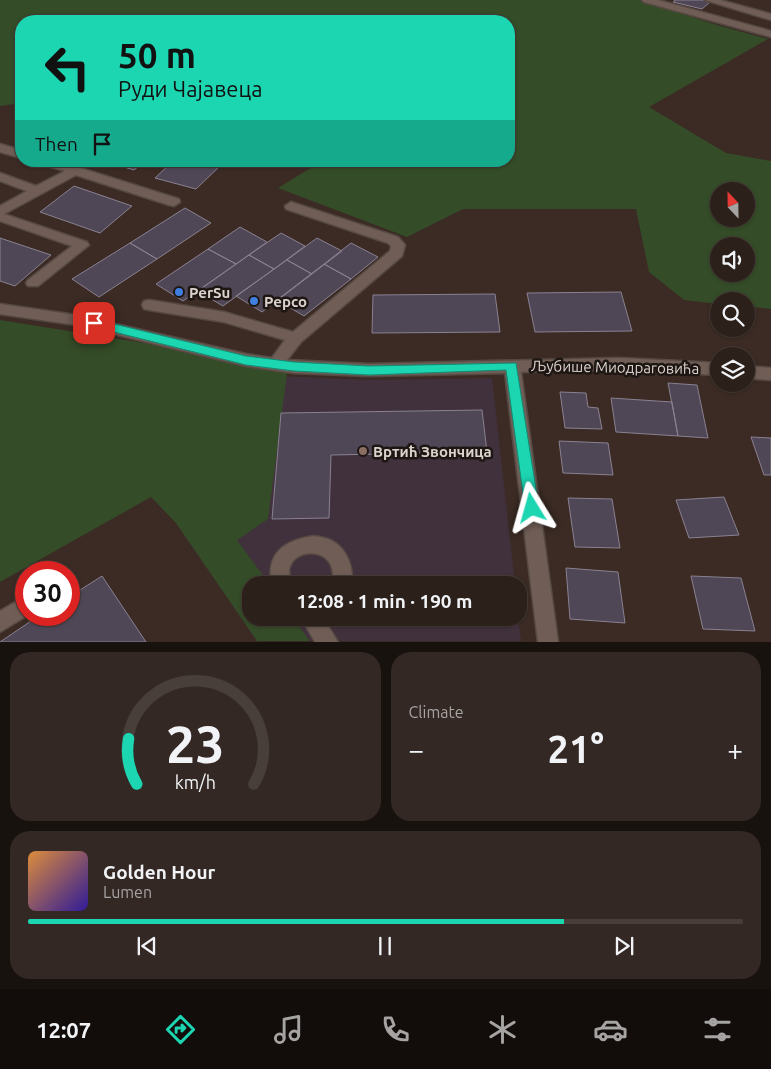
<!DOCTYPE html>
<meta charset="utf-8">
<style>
body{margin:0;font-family:Ubuntu,sans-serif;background:#342824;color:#f1f3f6;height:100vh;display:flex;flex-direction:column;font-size:19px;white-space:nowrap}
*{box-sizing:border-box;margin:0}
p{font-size:16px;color:#a6a3a3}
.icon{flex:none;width:28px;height:28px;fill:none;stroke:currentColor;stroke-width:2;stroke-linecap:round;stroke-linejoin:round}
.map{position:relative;height:642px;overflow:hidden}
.drawer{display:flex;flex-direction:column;gap:10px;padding:10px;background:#18120f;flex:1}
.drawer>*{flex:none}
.hud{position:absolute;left:15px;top:15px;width:500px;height:152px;border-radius:20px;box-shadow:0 1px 4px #0004,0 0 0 1px #483e3a;background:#1cd5b1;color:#111;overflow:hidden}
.needle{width:32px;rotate:338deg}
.tools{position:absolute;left:710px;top:182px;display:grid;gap:10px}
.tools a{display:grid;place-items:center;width:45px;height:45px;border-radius:50%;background:#2c201b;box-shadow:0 1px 4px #0004,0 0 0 1px #483e3a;font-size:25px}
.speed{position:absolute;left:15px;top:561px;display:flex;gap:10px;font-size:25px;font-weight:700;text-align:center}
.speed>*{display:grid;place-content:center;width:65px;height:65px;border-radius:50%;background:#2c201b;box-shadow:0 1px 4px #0004,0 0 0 1px #483e3a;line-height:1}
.speed .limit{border:8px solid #d22;background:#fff;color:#111}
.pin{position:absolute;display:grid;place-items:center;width:42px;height:42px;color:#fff;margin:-21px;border-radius:10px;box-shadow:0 2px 8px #0006}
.me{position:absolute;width:55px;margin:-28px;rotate:352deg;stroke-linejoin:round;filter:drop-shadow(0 0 4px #0008)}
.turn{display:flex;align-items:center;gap:18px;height:105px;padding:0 20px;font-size:22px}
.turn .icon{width:65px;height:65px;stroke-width:2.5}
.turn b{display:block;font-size:35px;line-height:42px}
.then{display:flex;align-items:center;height:48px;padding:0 20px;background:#0003;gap:10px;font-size:19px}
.big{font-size:38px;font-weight:700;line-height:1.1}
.drawer .tile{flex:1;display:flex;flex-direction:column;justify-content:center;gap:8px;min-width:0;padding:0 18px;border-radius:20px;background:#342824}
.drawer .dial{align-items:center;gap:0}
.dial svg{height:130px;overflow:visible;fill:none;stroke:#483e3a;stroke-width:7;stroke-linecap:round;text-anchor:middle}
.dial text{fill:#f1f3f6;stroke:none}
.song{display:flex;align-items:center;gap:15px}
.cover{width:60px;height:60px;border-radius:8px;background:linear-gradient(135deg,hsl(30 70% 55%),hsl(250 70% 35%))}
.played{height:5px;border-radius:2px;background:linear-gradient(90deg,#1cd5b1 75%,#483e3a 75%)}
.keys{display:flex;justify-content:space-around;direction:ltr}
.heat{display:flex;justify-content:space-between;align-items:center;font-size:28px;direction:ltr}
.drawer .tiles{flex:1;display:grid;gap:10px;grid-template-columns:1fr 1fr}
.tile:last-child{grid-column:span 2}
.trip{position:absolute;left:242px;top:576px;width:285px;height:50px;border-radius:20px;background:#2c201b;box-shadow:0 1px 4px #0004,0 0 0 1px #483e3a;font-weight:700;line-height:50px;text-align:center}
.tabs{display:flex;height:80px;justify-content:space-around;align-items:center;background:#120d0b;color:#a6a3a3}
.tabs .icon{width:35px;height:35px}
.tabs .selected{color:#1cd5b1}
.tabs b{font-size:22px;color:#f1f3f6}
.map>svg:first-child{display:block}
.education{fill:#41313d}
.green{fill:#354c28;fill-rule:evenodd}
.building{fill:#4f4756;stroke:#8a8191}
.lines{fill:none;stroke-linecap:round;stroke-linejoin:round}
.minor-casing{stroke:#564943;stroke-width:3}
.minor{fill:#705e56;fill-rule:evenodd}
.route{fill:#1cd5b1;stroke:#128a73}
.shop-dot{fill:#3f7fe0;stroke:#1d1612;stroke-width:2}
.education-dot{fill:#8d6e63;stroke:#1d1612;stroke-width:2}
.labels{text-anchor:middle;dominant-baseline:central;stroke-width:5;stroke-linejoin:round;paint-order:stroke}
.poi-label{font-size:15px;font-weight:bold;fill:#dcd2cd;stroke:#1d1612;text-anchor:start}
.street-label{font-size:15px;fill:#dcd2cd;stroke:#1d1612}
</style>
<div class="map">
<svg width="771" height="642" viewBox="0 0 771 642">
<rect width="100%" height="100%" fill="#3b2b24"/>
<path class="education" d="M279,376L370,380L492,378L515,585H251V618H518L521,641H257L176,523Z"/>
<path class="green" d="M0,0H639L717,25L768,39L649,107L726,153L771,161V309L746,306V301H719V304L684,300L649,272L636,209H463L407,237L278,188L322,161H509V21H21V103L0,106ZM719,191H746V219H719ZM719,246H746V274H719Z
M0,320L288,366L268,519L237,540L270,585H251V618H293L310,641H257L176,523L151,497L0,582Z"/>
<path class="building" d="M675,0H704L710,2L702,9L673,2Z
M104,161H145L134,170Z
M173,161H210L222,164L196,189L155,178Z
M74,186L132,206L100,233L40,212Z
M185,208L211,223L157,259L130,243Z
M240,227L267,242L236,264L208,249Z
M281,233L305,246L274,269L249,255Z
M0,238L51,255L15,286L0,281Z
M317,238L342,251L312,274L287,260Z
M130,243L157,259L99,297L72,279Z
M351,243L378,257L351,279L324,264Z
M208,249L236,264L183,301L156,284Z
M249,255L274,269L223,306L198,291Z
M287,260L312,274L262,312L236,296Z
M324,264L351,279L304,316L277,300Z
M621,292L632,331L535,332L527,293Z
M495,294L500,332L372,333L373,295Z
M668,383L697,385L708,438L678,436Z
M560,392L586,393L588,407L598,408L602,429L565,428Z
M611,398L672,402L678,436L616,432Z
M482,410L487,452L331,455L329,518L272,519L281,413Z
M751,437L771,438V475H764Z
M559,441L608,443L613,475L563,473Z
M724,497L739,535L689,538L676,500Z
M568,498L612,499L620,548L575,547Z
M566,568L618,572L625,623L570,619Z
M102,576L146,642H0L40,615H69V597Z
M691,576L741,578L755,631L703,629Z"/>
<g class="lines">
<g class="minor-casing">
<path id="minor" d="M642,0H658L771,31V37L644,2Z
M705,0H720L771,14V20Z
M0,144L21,150V158L0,152Z
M39,161H58L179,199L180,202L174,206L169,205L76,175L4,214L87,242L89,245L38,286H28L26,283L28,280L72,246L0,221V206L27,191L0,181V173L36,186L65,171L41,164Z
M291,202L398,237L405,245L402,256L301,342L287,360L369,364L619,358L719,363V375L619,370L521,372L558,642H538L505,373L369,376L294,373L246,366L76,325L0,314V304L76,315L246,354L272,358L285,340L224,322L149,310L144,309L142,305L144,301L149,300L224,312L293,332L390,251L391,246L388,243L286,209L285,206Z
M746,366L771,368V380L746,378Z
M314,536C321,537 328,538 334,542C347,550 355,570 351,585H331C343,549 294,543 289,570C289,574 291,580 292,585H272C265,553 285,540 314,536Z
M26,596V615H28L0,632V611Z
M304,618H326L325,621L338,642H315L303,621Z"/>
</g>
<use href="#minor" class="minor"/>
</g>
<path class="route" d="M94,319L246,356L294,362L369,366L516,363L539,508L537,512L532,514L527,512L525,508L506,370L369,375L294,371L246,365L90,326L88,323Z"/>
<g class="shop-dot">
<circle cx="179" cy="292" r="5"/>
<circle cx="254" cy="301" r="5"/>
</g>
<circle class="education-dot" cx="363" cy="451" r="5"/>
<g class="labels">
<g class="poi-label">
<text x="189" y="292">PerSu</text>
<text x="264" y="301">Pepco</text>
<text x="373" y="451">Вртић Звончица</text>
</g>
<g class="street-label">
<text transform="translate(615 367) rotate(1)">Љубише Миодраговића</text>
</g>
</g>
</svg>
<div class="tools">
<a><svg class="needle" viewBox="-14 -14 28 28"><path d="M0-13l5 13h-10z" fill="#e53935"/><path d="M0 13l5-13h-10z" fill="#a6a3a3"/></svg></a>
<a><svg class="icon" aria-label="sound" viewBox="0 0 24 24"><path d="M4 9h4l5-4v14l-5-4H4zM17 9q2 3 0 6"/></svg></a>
<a><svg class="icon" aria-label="search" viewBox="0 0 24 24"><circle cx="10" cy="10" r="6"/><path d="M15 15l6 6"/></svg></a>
<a><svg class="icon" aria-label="layers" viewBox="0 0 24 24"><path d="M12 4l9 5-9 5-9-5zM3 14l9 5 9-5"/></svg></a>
</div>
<div class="speed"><div class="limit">30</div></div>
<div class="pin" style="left:94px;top:323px;background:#d93025"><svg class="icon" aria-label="arrive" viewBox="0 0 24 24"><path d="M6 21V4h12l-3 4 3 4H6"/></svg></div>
<svg class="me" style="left:532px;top:508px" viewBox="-20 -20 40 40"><path d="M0-17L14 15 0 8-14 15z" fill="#1cd5b1" stroke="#fff" stroke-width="4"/></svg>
<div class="trip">12:08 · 1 min · 190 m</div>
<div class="hud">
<div class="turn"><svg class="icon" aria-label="left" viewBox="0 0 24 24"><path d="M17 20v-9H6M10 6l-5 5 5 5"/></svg><div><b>50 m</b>Руди Чајавеца</div></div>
<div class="then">Then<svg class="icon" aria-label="arrive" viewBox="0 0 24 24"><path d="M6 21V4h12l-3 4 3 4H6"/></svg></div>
</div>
</div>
<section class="drawer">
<div class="tiles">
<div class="tile dial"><svg viewBox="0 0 100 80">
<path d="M14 69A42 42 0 1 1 86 69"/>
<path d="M14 69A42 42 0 0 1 9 41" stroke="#1cd5b1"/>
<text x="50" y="56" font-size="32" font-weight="700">23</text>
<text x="50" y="72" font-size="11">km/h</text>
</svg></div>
<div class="tile"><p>Climate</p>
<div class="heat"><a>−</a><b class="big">21°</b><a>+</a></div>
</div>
<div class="tile">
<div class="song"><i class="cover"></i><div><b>Golden Hour</b><p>Lumen</p></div></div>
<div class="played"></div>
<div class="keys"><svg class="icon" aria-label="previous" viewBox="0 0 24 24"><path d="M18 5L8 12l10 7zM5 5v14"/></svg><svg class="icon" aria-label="pause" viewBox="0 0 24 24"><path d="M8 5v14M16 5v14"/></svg><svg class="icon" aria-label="next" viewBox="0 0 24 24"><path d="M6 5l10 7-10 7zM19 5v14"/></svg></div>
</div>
</div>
</section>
<nav class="tabs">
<b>12:07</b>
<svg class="icon selected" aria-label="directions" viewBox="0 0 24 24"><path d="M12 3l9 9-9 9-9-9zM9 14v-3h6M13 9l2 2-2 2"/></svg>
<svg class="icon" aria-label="music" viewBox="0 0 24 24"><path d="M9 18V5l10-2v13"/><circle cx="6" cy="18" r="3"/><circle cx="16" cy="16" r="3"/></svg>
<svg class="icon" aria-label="phone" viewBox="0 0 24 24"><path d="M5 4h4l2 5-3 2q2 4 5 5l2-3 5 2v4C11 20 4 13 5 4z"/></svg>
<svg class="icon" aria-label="climate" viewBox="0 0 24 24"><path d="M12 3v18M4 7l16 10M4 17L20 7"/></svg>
<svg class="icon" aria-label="car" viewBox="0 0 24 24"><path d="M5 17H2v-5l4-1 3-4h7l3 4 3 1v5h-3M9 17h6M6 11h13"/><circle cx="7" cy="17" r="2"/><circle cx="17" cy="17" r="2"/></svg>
<svg class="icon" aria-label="filters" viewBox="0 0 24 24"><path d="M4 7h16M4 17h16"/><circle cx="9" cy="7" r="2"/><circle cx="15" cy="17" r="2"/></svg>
</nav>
